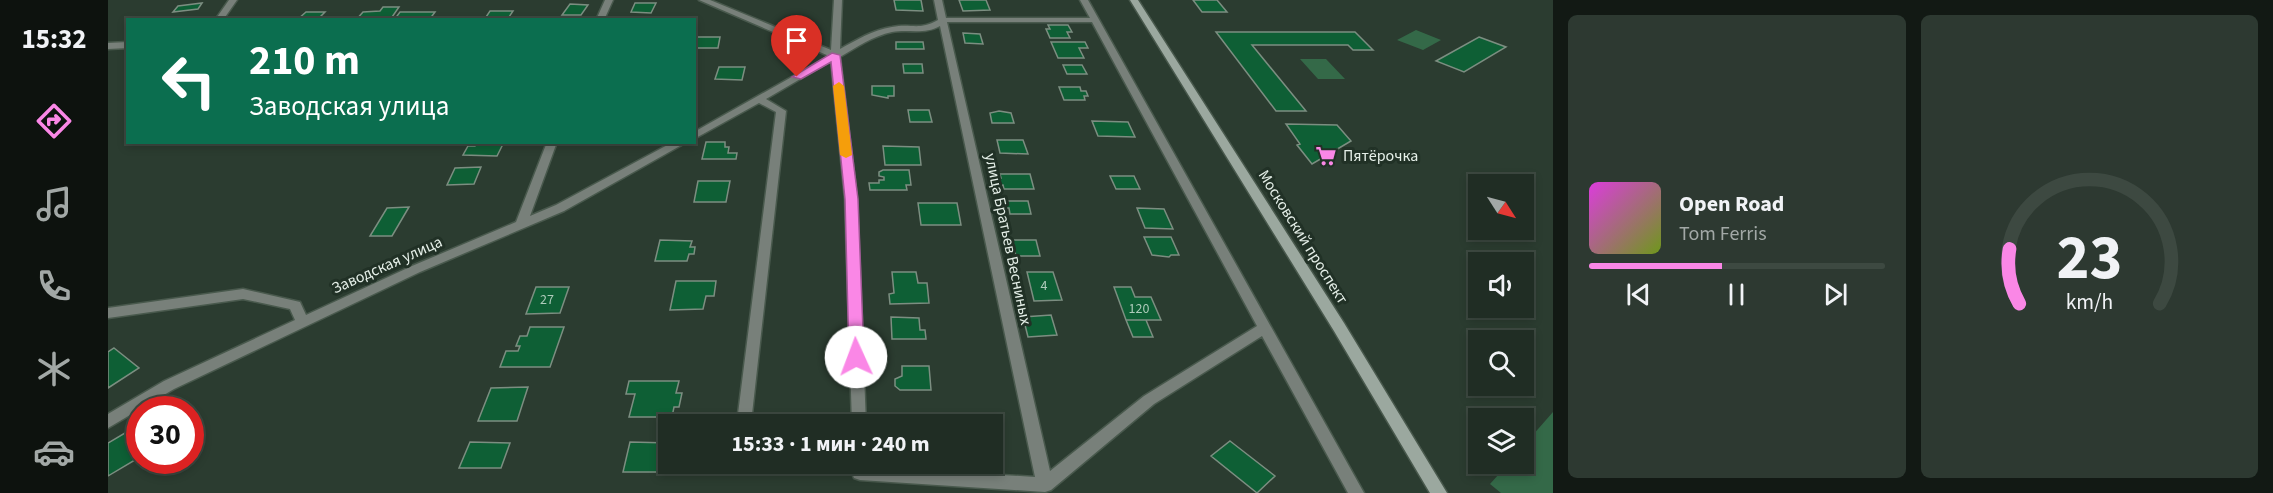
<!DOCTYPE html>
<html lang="ru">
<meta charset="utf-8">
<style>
body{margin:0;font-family:"Source Sans 3",sans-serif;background:#2d3931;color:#f1f3f6;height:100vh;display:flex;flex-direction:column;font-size:22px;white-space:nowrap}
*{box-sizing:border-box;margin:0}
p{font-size:20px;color:#a2a8a6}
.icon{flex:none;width:33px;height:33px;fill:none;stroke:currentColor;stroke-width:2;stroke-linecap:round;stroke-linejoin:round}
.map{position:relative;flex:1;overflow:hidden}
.panel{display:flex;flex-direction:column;gap:15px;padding:15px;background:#121914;width:720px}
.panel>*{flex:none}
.banner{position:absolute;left:18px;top:18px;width:570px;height:126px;border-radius:0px;box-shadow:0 3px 9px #0003,0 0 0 2px #3d4941;background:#0b6e4f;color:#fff;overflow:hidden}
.needle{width:39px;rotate:126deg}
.tools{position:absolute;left:1360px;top:174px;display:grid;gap:12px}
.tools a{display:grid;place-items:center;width:66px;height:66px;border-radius:0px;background:#202d24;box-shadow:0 3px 9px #0003,0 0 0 2px #3d4941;font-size:30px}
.speed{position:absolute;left:18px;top:396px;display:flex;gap:12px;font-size:30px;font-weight:700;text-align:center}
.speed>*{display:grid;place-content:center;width:78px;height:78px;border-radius:50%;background:#202d24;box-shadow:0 3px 9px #0003,0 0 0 2px #3d4941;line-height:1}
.speed .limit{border:9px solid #d22;background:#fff;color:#111}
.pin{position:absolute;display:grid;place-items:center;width:51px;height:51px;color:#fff;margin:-62px -26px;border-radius:50% 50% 50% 0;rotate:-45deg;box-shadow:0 0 6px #0007}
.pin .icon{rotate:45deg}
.me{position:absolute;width:66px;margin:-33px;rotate:358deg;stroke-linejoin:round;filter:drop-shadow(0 0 4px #0008)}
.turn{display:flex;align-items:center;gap:21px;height:126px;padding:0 24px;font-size:27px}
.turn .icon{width:78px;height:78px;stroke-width:2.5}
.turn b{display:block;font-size:42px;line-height:51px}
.panel .card{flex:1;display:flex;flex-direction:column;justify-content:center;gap:9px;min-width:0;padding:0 21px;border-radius:9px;background:#2d3931}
.panel .dial{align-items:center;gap:0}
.dial svg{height:156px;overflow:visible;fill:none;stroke:#3d4941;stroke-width:7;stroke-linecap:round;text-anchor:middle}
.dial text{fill:#f1f3f6;stroke:none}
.song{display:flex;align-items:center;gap:18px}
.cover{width:72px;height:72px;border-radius:9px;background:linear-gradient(135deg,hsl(300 70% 55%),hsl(80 70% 35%))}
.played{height:6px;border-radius:3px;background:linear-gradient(90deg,#fa87e6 45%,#3d4941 45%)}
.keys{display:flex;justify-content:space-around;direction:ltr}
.panel .tiles{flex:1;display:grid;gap:15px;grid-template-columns:repeat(2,1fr)}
.trip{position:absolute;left:550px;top:414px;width:345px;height:60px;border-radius:0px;background:#202d24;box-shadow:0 3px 9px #0003,0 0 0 2px #3d4941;font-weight:700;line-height:60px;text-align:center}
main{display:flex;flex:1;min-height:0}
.menu{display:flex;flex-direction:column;width:108px;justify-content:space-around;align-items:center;background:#0d120e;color:#a2a8a6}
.menu .icon{width:42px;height:42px}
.menu .on{color:#fa87e6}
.menu b{font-size:27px;color:#f1f3f6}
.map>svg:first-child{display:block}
.green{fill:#346948}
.building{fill:#0e5f35;stroke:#7c8e81;stroke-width:1.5}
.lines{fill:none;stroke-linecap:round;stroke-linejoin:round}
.street-casing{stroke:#49594d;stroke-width:3}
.secondary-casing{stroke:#49594d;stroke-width:3}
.street{fill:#78807a;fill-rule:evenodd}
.secondary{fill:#9ba89f;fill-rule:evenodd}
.route{fill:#fa87e6;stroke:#a25896;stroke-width:1.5}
.slow{fill:#f59e0b}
.labels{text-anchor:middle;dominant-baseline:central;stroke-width:6;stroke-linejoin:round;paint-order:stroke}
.number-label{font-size:14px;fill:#afcbbb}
.poi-label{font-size:16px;fill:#e5efe8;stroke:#213126;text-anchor:start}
.street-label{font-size:16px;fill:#e5efe8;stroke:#213126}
</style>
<main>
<nav class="menu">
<b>15:32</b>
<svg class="icon on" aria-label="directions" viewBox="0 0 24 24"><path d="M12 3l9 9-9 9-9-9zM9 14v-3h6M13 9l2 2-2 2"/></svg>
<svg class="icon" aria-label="music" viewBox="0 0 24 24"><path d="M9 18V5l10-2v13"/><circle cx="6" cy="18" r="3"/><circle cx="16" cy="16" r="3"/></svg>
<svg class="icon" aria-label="phone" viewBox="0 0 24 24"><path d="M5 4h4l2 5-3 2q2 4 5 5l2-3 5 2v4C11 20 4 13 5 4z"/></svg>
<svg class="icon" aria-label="climate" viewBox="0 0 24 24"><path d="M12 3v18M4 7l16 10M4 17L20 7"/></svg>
<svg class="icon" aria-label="car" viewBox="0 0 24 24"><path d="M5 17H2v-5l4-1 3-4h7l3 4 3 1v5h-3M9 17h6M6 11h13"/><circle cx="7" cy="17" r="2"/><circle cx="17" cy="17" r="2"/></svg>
</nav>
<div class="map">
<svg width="1445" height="493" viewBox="0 0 1445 493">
<rect width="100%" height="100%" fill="#2b3c30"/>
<path class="green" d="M1308,30L1333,40L1315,50L1289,40Z
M1192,59H1218L1237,79H1210Z
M1445,412V493H1393L1382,484L1400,464H1416V445Z"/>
<path class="building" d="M786,0H813L815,11L788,10Z
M851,0H878L882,10L855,11Z
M1085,0H1109L1119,12H1094Z
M94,3L90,9L65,12L70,6Z
M527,3H548L543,13L523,12Z
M462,4L480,5L473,15H454Z
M275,7H291L282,20H248L255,12L272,11Z
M382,11H405L399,20H376Z
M198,12H217L209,20H189Z
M292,12H327L321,20H286Z
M940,25H960L964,32H959L962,38H942L938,29H942Z
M1108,32H1247L1265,50H1245L1240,45H1144L1198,111H1168Z
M855,33L872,34L875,44L857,43Z
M586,37H612L610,48H586Z
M1371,37L1398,47L1356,72L1328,61Z
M788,42H815L816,49H788Z
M943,42H977L980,48H971L976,58H950Z
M795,64H814L815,73H796Z
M955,65H974L979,74H959Z
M611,67H637L634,80L607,79Z
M764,86H786V96H780V98L764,95Z
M951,87H972L973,91H978L980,96H976L977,100H956Z
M800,110H821L824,122H802Z
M891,111L903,113L906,123H884L882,113Z
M984,121L1020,122L1027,137L990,136Z
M1178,124L1229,125L1243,141L1204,164L1189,145L1192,144Z
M889,140H915L920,154L892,153Z
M369,142H396L389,156L355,155L360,146H367Z
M598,142H617V147H621L620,153H629L628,159H594Z
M775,146L811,147L813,165H777Z
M373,167L366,184L339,185L347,168Z
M775,170H801L803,185H798L799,190H762L761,183H771V180H776V177L771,176V172Z
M892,174H922L926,189H896L895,185H890L888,178H893Z
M1002,176H1026L1032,189H1008Z
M590,181H622L618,202H586Z
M895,201H920L923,214H902L901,208H897Z
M810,203H849L853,225H813Z
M301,207L284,236H262L279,208Z
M1029,208L1056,209L1065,229L1037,228Z
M1036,237H1063L1071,255H1063L1061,257L1044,255Z
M552,240L584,241L582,247H587L586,254H581L579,261H547Z
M904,240H928L932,256H908Z
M784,272H808L810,283H819L821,303L782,304L781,294L786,293Z
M919,272H945L954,300L926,301Z
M568,281H608L606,296H598L595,309L562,310Z
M428,287H461L452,313L418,314Z
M1006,287H1023L1027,297H1043L1053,320H1018Z
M943,315L949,335L920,337L915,317Z
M783,317L811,318L812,330H817L818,339H784Z
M1018,320H1038L1045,337H1025Z
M422,327H456L442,367H392L398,351H410L412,346H408L412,336H419Z
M6,348L31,368L0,388V352Z
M794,366H821L823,390H792L787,386V379L794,376Z
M521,381H571L568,393H574L571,407H566L564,417H521L527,394H518Z
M420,387L409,421H370L383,388Z
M22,430L32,441V457L0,476V443Z
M1122,441L1167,476L1149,493L1103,456Z
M362,442L402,443L393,468H351Z
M522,442L561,443L558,472H515Z"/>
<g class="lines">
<g class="street-casing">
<path id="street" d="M121,0H129L115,20H107Z
M497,0H505L496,20H488Z
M591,0H602L723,50L726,0H734L732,49C749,40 764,30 784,27C804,23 810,31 830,20L826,0H834L838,18H982L972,0H980L1256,493H1240L1154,336L1046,404L943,490L937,492L752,480L746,478L744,473V464H760V467L927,477L832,26C816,35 801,29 784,32C765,36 749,47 732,57L749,199L758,424H744L737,199L723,61L658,99L678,111L644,414L642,418L637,420L632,418L630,414L668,112L651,103L586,139V132L721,56ZM839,22H984L1149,326L1036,396L942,471Z
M20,42V48L0,49V43Z
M439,142H449L422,216L448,205L565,142H579L456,211L312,272L66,389L0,428V414L56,381L187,320L182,309L135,299L0,318V308L135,289L192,302L198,315L304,266L408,222Z"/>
</g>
<g class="secondary-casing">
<path id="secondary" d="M1022,0H1030L1236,323L1339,493H1322L1226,331Z"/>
</g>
<use href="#street" class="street"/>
<use href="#secondary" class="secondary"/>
</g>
<path class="route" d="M724,53L732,55L750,199L756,357L754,361H743L741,357L737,199L723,62L693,79L684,77Z"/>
<path class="slow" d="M731,82L736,86L744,155L738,158L732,155L725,86Z"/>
<defs>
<g id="supermarket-bare" transform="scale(1.62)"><path d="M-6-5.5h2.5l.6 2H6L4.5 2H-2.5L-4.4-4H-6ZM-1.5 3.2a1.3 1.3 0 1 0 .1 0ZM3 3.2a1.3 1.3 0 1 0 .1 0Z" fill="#fa87e6" stroke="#213126" stroke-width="2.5" paint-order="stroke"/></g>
</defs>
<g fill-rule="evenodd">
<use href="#supermarket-bare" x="1218" y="156"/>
</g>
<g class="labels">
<g class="number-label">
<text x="936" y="286">4</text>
<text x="439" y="300">27</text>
<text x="1031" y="309">120</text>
</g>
<g class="poi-label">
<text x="1235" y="156">Пятёрочка</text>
</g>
<g class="street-label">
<text transform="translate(1195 237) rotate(58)">Московский проспект</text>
<text transform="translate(900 239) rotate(78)">улица Братьев Весниных</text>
<text transform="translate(279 265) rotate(-24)">Заводская улица</text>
</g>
</g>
</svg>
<div class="tools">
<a><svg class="needle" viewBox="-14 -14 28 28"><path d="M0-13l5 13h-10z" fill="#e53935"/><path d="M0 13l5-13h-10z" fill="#a2a8a6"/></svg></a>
<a><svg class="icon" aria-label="sound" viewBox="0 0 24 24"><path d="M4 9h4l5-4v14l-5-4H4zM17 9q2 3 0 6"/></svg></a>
<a><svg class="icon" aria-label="search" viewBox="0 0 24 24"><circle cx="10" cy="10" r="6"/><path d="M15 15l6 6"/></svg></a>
<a><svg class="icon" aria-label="layers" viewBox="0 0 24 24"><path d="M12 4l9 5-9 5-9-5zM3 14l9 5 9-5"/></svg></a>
</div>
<div class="speed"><div class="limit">30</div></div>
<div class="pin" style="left:689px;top:77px;background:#d93025"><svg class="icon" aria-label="arrive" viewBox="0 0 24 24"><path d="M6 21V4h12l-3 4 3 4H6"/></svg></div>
<svg class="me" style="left:748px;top:357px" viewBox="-20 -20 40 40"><circle r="19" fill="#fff"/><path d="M0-13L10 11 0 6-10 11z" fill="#fa87e6"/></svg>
<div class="trip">15:33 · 1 мин · 240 m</div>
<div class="banner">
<div class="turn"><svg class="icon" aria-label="left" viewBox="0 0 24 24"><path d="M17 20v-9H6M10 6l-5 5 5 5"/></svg><div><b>210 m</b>Заводская улица</div></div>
</div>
</div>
<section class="panel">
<div class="tiles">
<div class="card">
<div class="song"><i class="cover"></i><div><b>Open Road</b><p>Tom Ferris</p></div></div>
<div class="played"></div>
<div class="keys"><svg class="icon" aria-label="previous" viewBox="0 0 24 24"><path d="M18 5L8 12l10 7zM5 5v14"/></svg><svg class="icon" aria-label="pause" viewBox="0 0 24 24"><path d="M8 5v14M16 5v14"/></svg><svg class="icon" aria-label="next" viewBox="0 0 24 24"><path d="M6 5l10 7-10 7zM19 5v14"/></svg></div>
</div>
<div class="card dial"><svg viewBox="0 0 100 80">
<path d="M14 69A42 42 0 1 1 86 69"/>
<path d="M14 69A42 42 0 0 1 9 41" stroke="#fa87e6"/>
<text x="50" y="56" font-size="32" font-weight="700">23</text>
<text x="50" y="72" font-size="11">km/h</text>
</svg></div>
</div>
</section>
</main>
